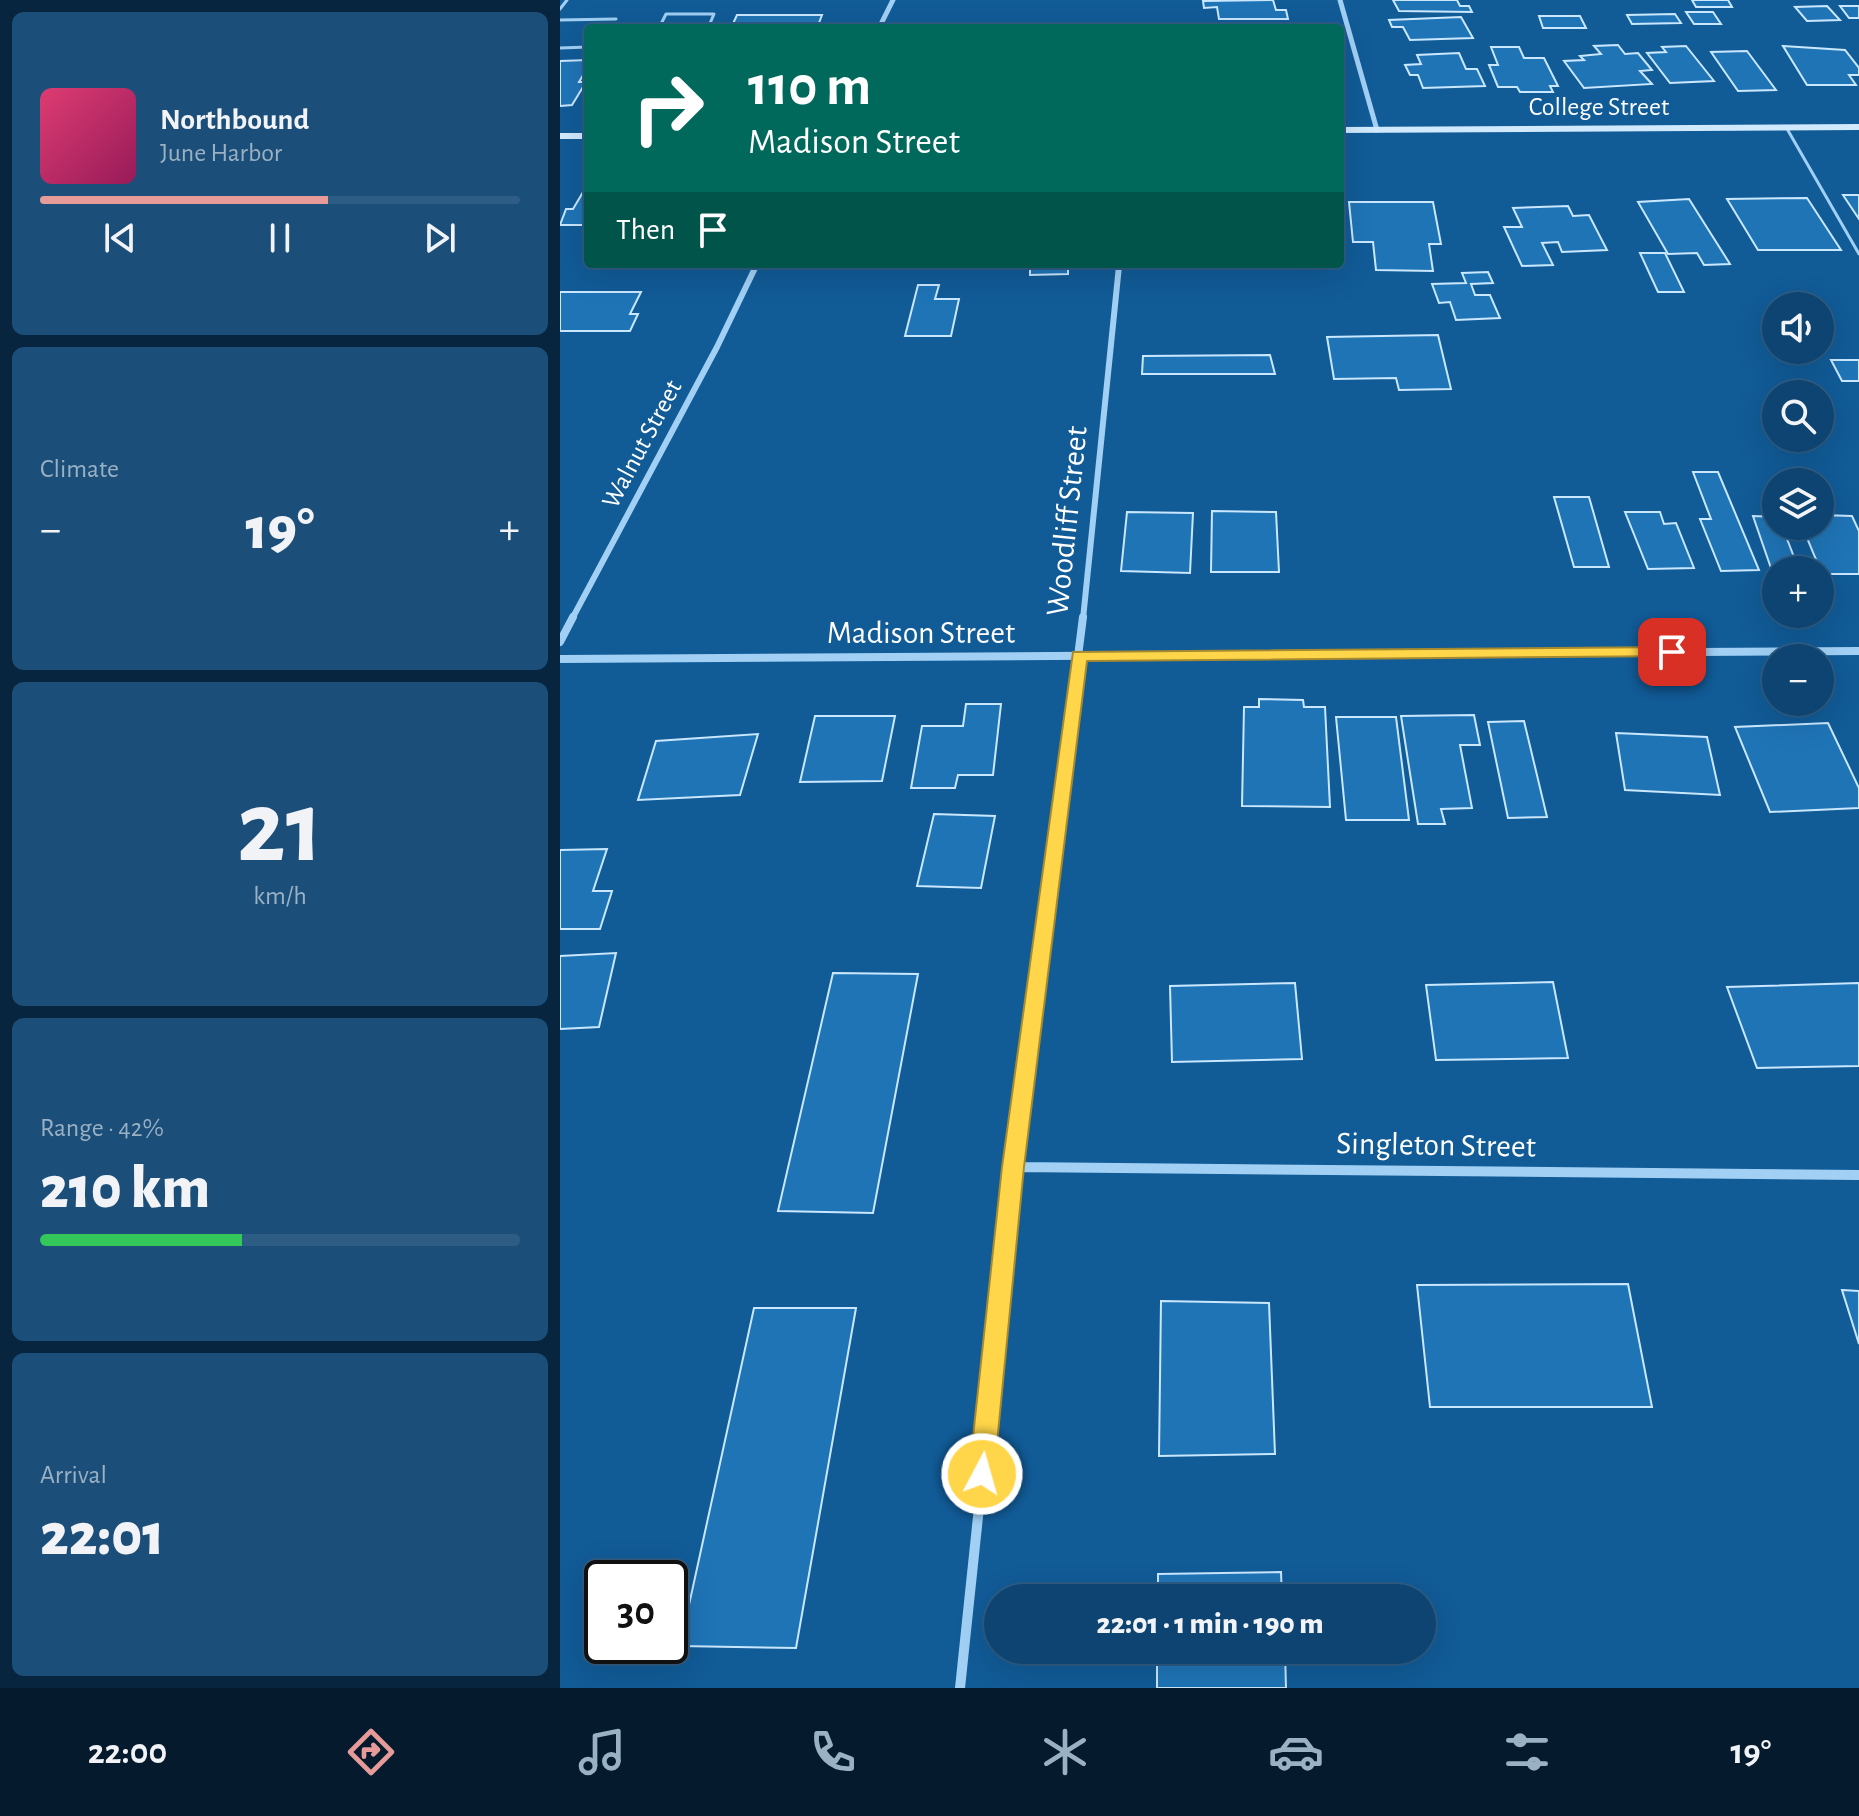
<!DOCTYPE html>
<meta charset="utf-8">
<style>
body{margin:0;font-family:"Alegreya Sans",sans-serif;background:#1b4e79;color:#f1f3f6;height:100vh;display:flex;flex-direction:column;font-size:30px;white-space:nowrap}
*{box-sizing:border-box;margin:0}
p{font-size:26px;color:#9ab0c3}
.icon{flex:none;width:44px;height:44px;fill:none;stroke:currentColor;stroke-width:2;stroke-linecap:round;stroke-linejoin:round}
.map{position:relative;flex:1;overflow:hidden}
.details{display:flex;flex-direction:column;gap:12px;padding:12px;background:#07253e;width:560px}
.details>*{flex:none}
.hud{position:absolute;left:24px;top:24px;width:760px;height:244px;border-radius:8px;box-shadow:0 8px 32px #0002,0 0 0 2px #2d5c84;background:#00695c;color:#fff;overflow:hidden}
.controls{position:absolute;left:1202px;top:292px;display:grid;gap:16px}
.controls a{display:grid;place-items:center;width:72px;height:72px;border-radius:50%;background:#0d4471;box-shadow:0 8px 32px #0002,0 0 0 2px #2d5c84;font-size:40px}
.speed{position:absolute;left:24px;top:1560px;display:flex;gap:16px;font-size:40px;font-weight:700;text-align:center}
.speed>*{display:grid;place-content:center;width:104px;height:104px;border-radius:50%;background:#0d4471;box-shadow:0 8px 32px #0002,0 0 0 2px #2d5c84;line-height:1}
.speed .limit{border:4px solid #111;border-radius:12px;background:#fff;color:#111}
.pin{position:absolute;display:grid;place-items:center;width:68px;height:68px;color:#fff;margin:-34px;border-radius:16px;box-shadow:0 4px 12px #0006}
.me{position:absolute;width:88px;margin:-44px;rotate:6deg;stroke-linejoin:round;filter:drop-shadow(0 0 6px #0008)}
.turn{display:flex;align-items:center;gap:28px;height:168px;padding:0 32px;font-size:36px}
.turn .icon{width:104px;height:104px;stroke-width:2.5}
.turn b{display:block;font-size:56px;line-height:68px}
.then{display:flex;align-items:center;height:76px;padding:0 32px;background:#0003;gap:16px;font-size:30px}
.big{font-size:60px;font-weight:800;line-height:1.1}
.details .widget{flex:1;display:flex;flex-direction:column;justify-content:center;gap:12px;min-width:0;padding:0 28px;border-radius:12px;background:#1b4e79}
.details .dial{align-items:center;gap:0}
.dial b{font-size:104px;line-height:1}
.song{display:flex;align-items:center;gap:24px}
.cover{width:96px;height:96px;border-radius:12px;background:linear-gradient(135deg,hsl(340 70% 55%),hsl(330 70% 35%))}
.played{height:8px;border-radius:4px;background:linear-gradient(90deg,#e69b98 60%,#2d5c84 60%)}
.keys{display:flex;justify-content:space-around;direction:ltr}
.heat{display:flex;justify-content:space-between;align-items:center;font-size:44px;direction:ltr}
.charge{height:12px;border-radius:6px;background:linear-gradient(90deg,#34c759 42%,#2d5c84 0)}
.trip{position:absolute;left:424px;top:1584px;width:452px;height:80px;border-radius:40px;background:#0d4471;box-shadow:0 8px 32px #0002,0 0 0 2px #2d5c84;font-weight:800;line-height:80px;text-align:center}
.tab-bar{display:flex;height:128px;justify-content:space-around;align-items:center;background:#051b2d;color:#9ab0c3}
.tab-bar .icon{width:56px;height:56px}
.tab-bar .current{color:#e69b98}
.tab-bar b{font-size:36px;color:#f1f3f6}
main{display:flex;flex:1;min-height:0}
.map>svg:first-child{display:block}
.building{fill:#1f74b6;stroke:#c9e7fe;stroke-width:2}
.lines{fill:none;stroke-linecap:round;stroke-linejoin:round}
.lane{stroke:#a1d0f4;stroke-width:3}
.street-far3{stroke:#a1d0f4;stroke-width:5}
.street-far2{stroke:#a1d0f4;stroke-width:6}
.street-far1{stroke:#a1d0f4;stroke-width:8}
.street{stroke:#a1d0f4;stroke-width:10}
.secondary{fill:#d0e9fd;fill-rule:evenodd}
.route{fill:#ffd54a;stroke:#a68a30;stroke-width:2}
.labels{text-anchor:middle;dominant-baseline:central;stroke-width:8;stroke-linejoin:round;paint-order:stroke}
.far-street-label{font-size:26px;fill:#fff;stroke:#115b97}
.street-label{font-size:32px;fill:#fff;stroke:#115b97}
</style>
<main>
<section class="details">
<div class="widget">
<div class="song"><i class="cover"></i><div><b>Northbound</b><p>June Harbor</p></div></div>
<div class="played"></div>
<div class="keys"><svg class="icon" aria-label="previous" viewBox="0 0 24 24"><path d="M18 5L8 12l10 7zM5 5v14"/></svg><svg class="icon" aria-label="pause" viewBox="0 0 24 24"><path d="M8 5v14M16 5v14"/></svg><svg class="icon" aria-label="next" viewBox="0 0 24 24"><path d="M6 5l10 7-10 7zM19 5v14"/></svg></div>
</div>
<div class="widget"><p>Climate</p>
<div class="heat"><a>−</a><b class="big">19°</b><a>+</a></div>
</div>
<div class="widget dial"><b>21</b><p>km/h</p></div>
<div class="widget"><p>Range · 42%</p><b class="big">210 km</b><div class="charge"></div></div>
<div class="widget"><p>Arrival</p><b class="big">22:01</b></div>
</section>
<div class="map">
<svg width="1299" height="1688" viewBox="0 0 1299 1688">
<rect width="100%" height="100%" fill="#115b97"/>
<path class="building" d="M713,0L716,10H726L728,19H659L657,7L644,8L643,1Z
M833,0H897L900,6H909L912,12L839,11Z
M1132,0H1168L1172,7H1136Z
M1267,6L1280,20L1247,21L1235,7Z
M1280,6H1299V18H1289Z
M1126,12H1153L1161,24H1134Z
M1115,14L1121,23L1072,24L1067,15Z
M177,15H262L257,28H171Z
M979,16H1020L1026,28H983Z
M901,17L913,38L850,40L843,27H832L829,20Z
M735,25V28L669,26Z
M1058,45L1065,54L1078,53L1092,70L1080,71L1092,84L1024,88L1004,61L1024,60L1020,56L1041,54L1034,46Z
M1126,46L1154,81L1110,83L1087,53L1106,52L1102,47Z
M1223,46L1285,50L1299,68V75H1289L1296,85H1247Z
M931,47H959L964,58H984L998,86H990L993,92H960L957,87H938L929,65H938Z
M1187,51L1216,90L1178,91L1151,52Z
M899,53L906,69H917L925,86L863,88L858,75H850L845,65L861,64L857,55Z
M28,60V67L19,82H26L12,105L0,106V61Z
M26,187L28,225H0L6,209H13Z
M1283,195H1299V219Z
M1247,198L1281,250H1198L1167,199Z
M1129,199L1170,264L1144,265L1137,253L1108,254L1078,202Z
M789,202H873L881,244H869L873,271L816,270L813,242H793Z
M1008,206L1013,216L1029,215L1047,250L1002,252L998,242L982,243L993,265L962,266L944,227H962L953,208Z
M1080,253H1105L1124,292H1098Z
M456,264H508V274L470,275V266Z
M626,264H743V266L626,267Z
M928,272L933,283L911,284L915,295H930L940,318L896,320L890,302L879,303L872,284L906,283L902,273Z
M358,285H379L375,299H399L391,336H345Z
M0,292H81L70,314H78L70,331H0Z
M878,335L891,389L839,390L836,378L774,379L767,337Z
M710,355L715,374H582L583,356Z
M1271,360H1299V381H1282Z
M1133,472H1158L1199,570L1161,571L1140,519H1151Z
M994,497H1029L1049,567H1014Z
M652,511L716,512L719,572H651Z
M567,512L633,513L630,573L561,571Z
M1065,512H1100L1104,524L1116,523L1134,568L1088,569Z
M1260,515L1292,516L1299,531V574H1262L1242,526H1260Z
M1193,516L1216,517V526H1222L1239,570H1216L1213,574Z
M699,699L743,700L744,707H765L770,807L682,806L684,707H699Z
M406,704H441L433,775H398L395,788H351L362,726H403Z
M914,715L920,745H900L912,808L881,809L885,824H858L841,716Z
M255,716H335L322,781L240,782Z
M776,717H836L849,820H786Z
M964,721L987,817L948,818L928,722Z
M1268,723L1299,788V808L1210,812L1175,727Z
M1056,733L1147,737L1160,795L1065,790Z
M198,734L180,795L78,800L96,741Z
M374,814L435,816L421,888L357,886Z
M47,849L33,891H52L40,929H0V850Z
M56,953L39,1027L0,1029V956Z
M273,973L358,974L313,1213L218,1211Z
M993,982L1008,1058L876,1060L866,985Z
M735,983L742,1059L612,1062L610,986Z
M1299,983V1066L1197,1068L1167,987Z
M1068,1284L1092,1407H870L857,1285Z
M1282,1290L1299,1291V1344Z
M601,1301L709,1303L715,1454L599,1456Z
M194,1308H296L236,1648L120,1646Z
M721,1572L722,1598H598V1574Z
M597,1650H725L726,1688H597Z"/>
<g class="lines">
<path class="lane" d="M0,9L7,0
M0,20L56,19
M99,28L106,14H154L148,28
M0,48L28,47
M1226,127L1299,254"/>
<path class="street-far3" d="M780,0L817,130
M319,28L333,0
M195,268L197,264
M559,268V264"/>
<path class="street-far2" d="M12,619L157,347L196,266
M523,619L559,266"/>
<path class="street-far1" d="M0,642L13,617
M0,659L1299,651
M464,1081L523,617"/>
<path class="street" d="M453,1167L1299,1175
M400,1688L464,1079"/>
<path class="secondary" d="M1299,124V130L780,133V127Z
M0,133H28V139H0Z"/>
</g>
<path class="route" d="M1112,647L1120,652L1118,656L527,661L464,1167L434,1474L431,1482L422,1486L413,1482L409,1474L442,1167L513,652Z"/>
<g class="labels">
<g class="far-street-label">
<text x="1039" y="107">College Street</text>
<text transform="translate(82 444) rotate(-62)">Walnut Street</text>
</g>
<g class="street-label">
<text transform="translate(507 521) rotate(-84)">Woodliff Street</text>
<text x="361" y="633">Madison Street</text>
<text transform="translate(876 1145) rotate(1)">Singleton Street</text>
</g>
</g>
</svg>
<div class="controls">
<a><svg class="icon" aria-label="sound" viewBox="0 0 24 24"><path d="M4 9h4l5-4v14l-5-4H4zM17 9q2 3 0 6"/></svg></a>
<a><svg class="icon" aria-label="search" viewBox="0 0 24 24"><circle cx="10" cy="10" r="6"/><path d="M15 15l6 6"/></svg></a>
<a><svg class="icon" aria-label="layers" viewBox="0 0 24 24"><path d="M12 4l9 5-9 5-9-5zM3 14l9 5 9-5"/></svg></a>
<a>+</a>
<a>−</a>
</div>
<div class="speed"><div class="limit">30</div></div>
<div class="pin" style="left:1112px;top:652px;background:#d93025"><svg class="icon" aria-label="arrive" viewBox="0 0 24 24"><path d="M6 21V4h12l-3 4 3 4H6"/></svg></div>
<svg class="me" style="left:422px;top:1474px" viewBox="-20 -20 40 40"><circle r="17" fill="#ffd54a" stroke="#fff" stroke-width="3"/><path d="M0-11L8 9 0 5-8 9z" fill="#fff"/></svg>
<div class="trip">22:01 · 1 min · 190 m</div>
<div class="hud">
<div class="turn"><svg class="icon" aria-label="right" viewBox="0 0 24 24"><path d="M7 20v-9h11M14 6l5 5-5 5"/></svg><div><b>110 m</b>Madison Street</div></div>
<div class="then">Then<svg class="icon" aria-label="arrive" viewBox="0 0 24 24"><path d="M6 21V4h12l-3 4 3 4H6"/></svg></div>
</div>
</div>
</main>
<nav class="tab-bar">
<b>22:00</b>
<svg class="icon current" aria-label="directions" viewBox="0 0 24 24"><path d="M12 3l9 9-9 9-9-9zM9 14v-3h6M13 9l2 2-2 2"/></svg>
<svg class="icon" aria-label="music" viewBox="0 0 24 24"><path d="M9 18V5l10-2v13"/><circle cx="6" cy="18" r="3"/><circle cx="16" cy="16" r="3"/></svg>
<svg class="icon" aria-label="phone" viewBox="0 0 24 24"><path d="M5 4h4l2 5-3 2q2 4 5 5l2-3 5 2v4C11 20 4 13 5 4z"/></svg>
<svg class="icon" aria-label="climate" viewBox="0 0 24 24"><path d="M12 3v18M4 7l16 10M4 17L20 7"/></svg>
<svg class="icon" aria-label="car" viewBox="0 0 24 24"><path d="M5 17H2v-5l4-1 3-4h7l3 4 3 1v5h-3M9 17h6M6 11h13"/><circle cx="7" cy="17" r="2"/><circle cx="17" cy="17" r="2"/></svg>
<svg class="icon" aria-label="filters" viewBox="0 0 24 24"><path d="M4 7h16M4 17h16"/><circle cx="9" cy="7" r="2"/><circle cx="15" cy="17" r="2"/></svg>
<b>19°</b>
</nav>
